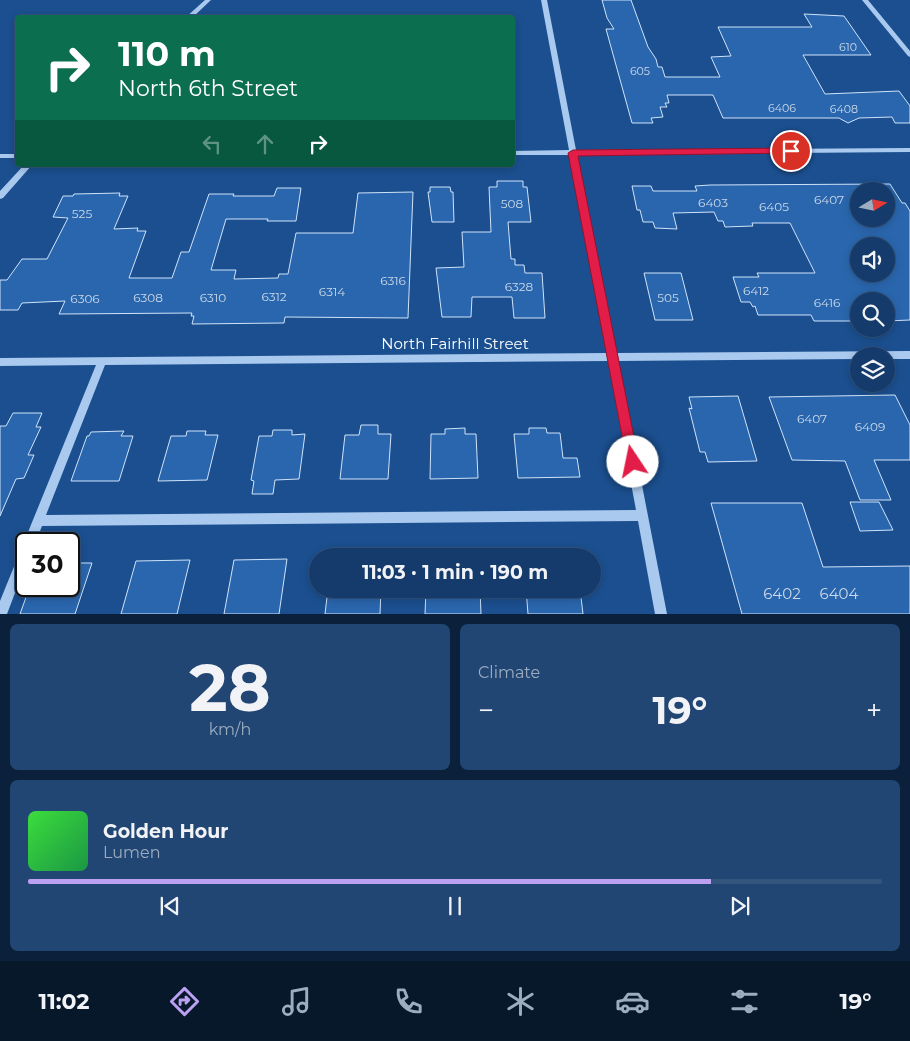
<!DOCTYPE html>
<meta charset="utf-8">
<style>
body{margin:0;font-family:Montserrat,sans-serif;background:#214673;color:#f1f3f6;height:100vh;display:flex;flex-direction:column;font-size:19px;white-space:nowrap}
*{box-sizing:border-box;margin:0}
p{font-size:16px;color:#9dadc1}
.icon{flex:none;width:28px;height:28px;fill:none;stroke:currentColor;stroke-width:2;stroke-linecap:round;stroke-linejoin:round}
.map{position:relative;height:614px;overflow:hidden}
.drawer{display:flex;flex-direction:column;gap:10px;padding:10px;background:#0b203b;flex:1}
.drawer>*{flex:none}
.banner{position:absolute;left:15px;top:15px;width:500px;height:152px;border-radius:5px;box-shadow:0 2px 8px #0003,0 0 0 1px #33557e;background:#0b6e4f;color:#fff;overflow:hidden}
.needle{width:32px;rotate:80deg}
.fabs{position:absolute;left:850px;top:182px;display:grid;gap:10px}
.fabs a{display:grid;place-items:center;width:45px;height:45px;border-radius:50%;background:#143b6b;box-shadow:0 2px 8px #0003,0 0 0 1px #33557e;font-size:25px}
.speed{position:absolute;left:15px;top:532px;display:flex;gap:10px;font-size:25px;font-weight:700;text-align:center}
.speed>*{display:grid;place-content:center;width:65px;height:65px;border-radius:50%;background:#143b6b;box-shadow:0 2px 8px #0003,0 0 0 1px #33557e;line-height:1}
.speed .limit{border:2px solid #111;border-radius:8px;background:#fff;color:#111}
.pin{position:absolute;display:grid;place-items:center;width:42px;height:42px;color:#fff;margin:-21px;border:2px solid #fff;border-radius:50%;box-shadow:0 1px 5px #0007}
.me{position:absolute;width:55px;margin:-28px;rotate:349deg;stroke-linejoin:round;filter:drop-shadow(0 0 4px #0008)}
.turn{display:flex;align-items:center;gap:18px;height:105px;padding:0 20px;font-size:22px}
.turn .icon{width:65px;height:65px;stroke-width:2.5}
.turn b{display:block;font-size:35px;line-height:42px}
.lanes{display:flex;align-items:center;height:48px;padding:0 20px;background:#0003;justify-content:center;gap:25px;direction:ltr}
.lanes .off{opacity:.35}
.big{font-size:38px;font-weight:700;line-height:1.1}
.drawer .widget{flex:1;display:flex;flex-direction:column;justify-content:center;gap:8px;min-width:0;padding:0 18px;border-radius:8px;background:#214673}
.drawer .dial{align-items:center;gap:0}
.dial b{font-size:65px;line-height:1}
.song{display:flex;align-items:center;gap:15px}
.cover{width:60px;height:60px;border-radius:8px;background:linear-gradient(135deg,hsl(120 70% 55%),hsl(140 70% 35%))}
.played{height:5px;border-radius:2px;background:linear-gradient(90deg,#bca0f2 80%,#33557e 80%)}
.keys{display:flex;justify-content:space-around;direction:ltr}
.heat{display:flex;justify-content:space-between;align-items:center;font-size:28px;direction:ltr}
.drawer .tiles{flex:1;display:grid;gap:10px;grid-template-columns:1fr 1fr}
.widget:last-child{grid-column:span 2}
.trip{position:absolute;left:309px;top:548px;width:292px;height:50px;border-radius:25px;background:#143b6b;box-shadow:0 2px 8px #0003,0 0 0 1px #33557e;font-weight:700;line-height:50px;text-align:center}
.menu{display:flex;height:80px;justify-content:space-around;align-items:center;background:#08182b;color:#9dadc1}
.menu .icon{width:35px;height:35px}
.menu .current{color:#bca0f2}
.menu b{font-size:22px;color:#f1f3f6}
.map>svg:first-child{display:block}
.building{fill:#2a66ad;stroke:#cfe3fa;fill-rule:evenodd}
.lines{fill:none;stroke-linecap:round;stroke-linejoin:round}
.minor{fill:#a9c9ee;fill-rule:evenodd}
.route{fill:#e11d48;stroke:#92132f}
.labels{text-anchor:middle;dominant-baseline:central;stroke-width:5;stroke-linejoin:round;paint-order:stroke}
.far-number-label{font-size:11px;fill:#cad9ea}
.number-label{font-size:12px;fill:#cad9ea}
.street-label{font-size:15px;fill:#fff;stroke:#1b4f8f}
.near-number-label{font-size:15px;fill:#cad9ea}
</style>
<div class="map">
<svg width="910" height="614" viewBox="0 0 910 614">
<rect width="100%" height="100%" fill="#1b4f8f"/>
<path class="building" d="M602,0H631L648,47L656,59L658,67H662L665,77H720L711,57L731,56L718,27H812L804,14L844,16L871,55H803L825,94L899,91L910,106V123H895L892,117L859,118L848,123L839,118H723L713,95H667L669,103H665L667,107H660L663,117L651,118L653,123H632L606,29H614L607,18Z
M497,181H523V187H527L531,222H508L511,259H515V265H524L525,273H542L545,318H514L512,297H472L471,317H442L436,268L464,267L462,232H491L489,187H497Z
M890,184L902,203H905L910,211V320L886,321V301H859V321H814L811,315H758L755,306L753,307L750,302H741L733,277H759L757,273H815L790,223H752L753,226L725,227L723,221H718L714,212L673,213L677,229L655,228L653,222H643L640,210H637L632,186H651L653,191H697L695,186L710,185ZM859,191H886V219H859ZM859,246H886V274H859Z
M430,187H450L451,192H453L454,222H432L428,192H430Z
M277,188H301L296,221H267L268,219H226L211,270H236L234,279L278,278L279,274H288L296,233H353L358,193L413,192L408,318L285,317L284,323L192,324L194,316H191L192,313L59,314L65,301L22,303L18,310H0V280H7L22,259H47L68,218L53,217L63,196H73L74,194L120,193L119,196H128L114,229L138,228L137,231H146L129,278H172L181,252H189L209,194H234L233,196H274Z
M644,273H681L693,320H655Z
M895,395L910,425V460H874L891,500H860L845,461L792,460L769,397Z
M738,396L757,461L708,462L705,452H700L689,408L692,409L689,397Z
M13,413H42L36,427H41L28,455H34L24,478L16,479L0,516V426H6Z
M361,425H378V434H391L388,479H340L345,435H359Z
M465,428V434H476L478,478L430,479L431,434H445V429Z
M529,428H546L547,433H560L563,458H577L580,477L518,478L514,434H529Z
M273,430H292V435L305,434L299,479L275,480L273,494H252L254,481L251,480L259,436H272Z
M124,431L121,436H133L119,481H71L87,436H89L91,432Z
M187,431H206L205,435H218L207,480L158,481L171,436H186Z
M850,502H879L893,530L860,531Z
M711,503H802L823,567L910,566V614H742Z
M287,559L279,614H224L234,560Z
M190,560L177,614H121L136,561Z
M69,563H92L75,614H20L30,586H69Z
M328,589H381L380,614H325Z
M426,589H480L481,614H425Z
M526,589H580L583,614H528Z"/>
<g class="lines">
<path class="minor" d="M205,0H211L192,18H185Z
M541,0H547L576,150L910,148V152L577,155L616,353L910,351V359H886V356H859V359L618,361L667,614H655L638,521L42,526L35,544H26V564L7,614H0V601L96,365L0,366V358L607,353L570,155H512V151L569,150ZM608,361L636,510L46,515L105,365Z
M862,0H868L910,51V57L908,56Z
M0,154H18V158H0Z
M24,165H32L3,198L0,199V191Z"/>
</g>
<path class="route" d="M791,148L794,149V153L578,156L639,462L637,467L633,469L628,467L568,153L573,150Z"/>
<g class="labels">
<g class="far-number-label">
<text x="848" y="47">610</text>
<text x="640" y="71">605</text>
<text x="782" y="108">6406</text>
<text x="844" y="109">6408</text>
</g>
<g class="number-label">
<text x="829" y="199">6407</text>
<text x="713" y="202">6403</text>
<text x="512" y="203">508</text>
<text x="774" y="206">6405</text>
<text x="82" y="213">525</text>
<text x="393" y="280">6316</text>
<text x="519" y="286">6328</text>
<text x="756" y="290">6412</text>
<text x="332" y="291">6314</text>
<text x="274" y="296">6312</text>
<text x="148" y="297">6308</text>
<text x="213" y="297">6310</text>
<text x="668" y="297">505</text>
<text x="85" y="298">6306</text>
<text x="827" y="302">6416</text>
<text x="812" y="418">6407</text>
<text x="870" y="426">6409</text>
</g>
<g class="street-label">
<text x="455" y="343">North Fairhill Street</text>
</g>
<g class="near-number-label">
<text x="782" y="593">6402</text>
<text x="839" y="593">6404</text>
</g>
</g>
</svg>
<div class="fabs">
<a><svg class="needle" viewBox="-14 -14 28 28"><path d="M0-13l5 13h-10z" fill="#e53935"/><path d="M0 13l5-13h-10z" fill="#9dadc1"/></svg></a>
<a><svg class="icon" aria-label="sound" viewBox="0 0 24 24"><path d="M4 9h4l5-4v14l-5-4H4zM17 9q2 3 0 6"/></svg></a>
<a><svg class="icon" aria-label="search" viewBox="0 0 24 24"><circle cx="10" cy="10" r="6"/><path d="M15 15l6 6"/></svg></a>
<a><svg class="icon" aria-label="layers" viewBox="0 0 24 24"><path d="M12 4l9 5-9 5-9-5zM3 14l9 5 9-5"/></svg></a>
</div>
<div class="speed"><div class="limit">30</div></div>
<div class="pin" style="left:791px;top:151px;background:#d93025"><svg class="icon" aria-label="arrive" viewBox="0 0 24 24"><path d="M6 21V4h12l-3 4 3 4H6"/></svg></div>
<svg class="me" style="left:633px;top:462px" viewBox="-20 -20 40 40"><circle r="19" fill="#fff"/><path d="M0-13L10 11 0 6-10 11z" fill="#e11d48"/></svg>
<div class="trip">11:03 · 1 min · 190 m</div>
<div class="banner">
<div class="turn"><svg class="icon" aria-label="right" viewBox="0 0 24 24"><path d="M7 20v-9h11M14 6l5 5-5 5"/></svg><div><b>110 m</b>North 6th Street</div></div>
<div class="lanes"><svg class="icon off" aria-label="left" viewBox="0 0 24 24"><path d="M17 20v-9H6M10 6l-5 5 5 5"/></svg><svg class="icon off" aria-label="ahead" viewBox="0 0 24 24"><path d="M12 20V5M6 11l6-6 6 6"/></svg><svg class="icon" aria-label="right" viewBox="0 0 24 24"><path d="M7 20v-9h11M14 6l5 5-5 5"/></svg></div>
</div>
</div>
<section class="drawer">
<div class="tiles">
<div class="widget dial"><b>28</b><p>km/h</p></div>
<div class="widget"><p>Climate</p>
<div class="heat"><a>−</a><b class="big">19°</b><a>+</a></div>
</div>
<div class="widget">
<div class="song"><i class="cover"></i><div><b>Golden Hour</b><p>Lumen</p></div></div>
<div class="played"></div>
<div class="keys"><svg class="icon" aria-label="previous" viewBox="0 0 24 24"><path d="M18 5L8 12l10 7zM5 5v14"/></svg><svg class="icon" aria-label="pause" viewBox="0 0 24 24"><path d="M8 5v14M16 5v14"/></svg><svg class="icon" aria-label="next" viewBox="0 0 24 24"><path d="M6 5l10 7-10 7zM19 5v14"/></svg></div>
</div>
</div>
</section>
<nav class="menu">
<b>11:02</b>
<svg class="icon current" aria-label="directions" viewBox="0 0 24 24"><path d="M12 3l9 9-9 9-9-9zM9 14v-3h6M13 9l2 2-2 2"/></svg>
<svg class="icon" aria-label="music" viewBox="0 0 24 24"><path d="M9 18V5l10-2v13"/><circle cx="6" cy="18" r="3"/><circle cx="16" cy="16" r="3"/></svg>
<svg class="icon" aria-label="phone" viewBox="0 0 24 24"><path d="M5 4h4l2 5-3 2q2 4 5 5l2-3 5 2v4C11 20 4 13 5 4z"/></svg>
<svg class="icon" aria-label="climate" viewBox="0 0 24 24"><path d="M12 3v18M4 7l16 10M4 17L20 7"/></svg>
<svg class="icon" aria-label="car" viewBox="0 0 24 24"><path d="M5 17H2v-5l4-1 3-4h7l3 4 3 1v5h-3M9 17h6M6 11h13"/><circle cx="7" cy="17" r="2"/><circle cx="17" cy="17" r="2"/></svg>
<svg class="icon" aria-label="filters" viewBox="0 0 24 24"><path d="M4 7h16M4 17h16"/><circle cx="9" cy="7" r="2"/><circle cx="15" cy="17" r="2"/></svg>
<b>19°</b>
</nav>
